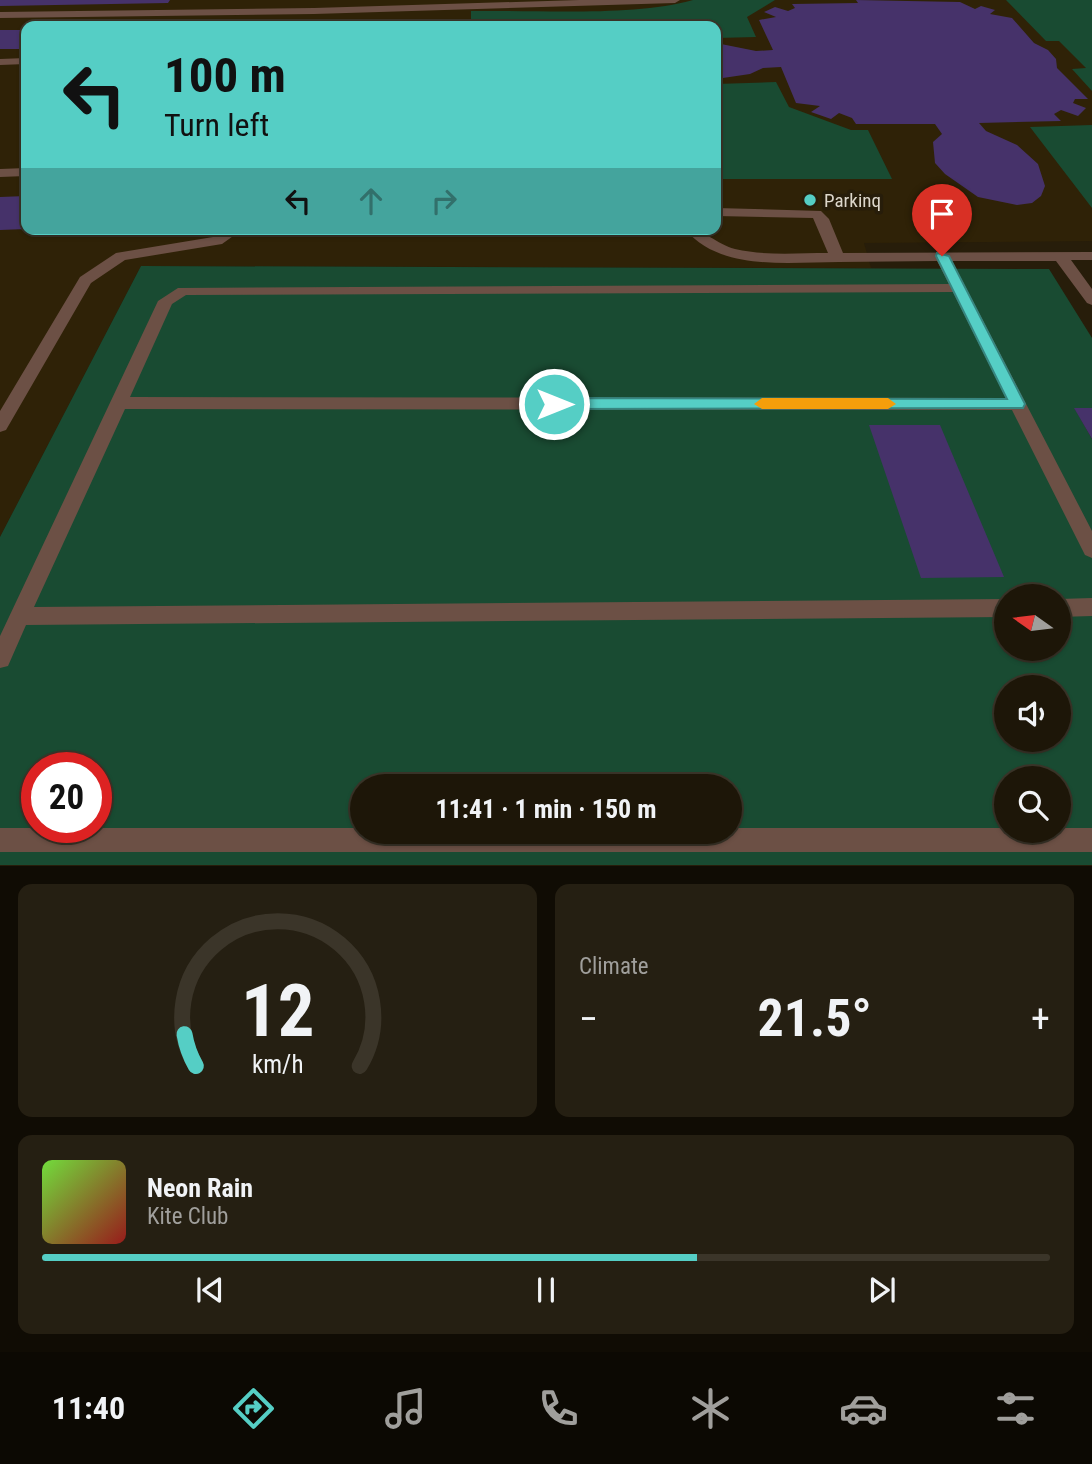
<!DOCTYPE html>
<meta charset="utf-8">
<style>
body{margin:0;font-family:"Roboto Condensed",sans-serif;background:#251f12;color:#f1f3f6;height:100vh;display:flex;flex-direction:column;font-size:26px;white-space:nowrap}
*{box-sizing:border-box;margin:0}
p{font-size:23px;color:#a09f9c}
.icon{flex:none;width:38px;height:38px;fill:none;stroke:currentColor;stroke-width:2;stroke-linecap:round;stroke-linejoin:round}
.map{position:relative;height:866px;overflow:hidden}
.panel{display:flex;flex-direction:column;gap:18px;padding:18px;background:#100c04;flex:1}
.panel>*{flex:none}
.banner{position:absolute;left:21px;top:21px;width:700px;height:214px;border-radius:14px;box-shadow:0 2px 5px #0004,0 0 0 2px #3b3529;background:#55cec5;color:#111;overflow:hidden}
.needle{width:46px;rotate:284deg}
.buttons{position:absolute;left:994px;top:584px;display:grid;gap:14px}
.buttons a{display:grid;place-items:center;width:77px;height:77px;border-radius:50%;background:#1d1608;box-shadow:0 2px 5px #0004,0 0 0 2px #3b3529;font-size:35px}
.speed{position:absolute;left:21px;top:752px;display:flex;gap:14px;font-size:35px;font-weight:700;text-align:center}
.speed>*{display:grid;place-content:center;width:91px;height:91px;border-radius:50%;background:#1d1608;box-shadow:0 2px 5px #0004,0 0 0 2px #3b3529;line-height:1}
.speed .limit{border:10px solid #d22;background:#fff;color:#111}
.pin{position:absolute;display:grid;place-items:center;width:60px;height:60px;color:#fff;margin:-72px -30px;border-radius:50% 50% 50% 0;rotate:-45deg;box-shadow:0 0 7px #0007}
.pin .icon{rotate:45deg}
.me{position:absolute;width:77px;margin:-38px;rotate:90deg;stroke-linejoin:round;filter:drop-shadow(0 0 5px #0008)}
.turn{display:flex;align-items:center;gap:24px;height:147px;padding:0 28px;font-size:32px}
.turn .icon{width:91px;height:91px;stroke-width:2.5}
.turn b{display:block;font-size:49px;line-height:60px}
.lanes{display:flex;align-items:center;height:66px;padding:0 28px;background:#0003;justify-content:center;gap:35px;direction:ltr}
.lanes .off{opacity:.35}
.big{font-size:52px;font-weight:700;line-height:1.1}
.panel .tile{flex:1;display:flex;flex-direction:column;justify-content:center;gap:10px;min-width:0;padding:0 24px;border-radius:14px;background:#251f12}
.panel .dial{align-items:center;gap:0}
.dial svg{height:182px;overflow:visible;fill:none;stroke:#3b3529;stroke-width:7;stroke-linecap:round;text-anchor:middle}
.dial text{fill:#f1f3f6;stroke:none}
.song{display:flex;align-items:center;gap:21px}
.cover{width:84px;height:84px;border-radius:10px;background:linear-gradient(135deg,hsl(100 70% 55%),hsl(0 70% 35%))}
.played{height:7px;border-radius:4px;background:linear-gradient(90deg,#55cec5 65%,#3b3529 65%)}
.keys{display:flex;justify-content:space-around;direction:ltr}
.heat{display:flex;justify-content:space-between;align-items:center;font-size:38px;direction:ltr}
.panel .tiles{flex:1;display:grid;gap:18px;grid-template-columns:1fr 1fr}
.tile:last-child{grid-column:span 2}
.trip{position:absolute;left:350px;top:774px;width:392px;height:70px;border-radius:35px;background:#1d1608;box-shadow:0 2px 5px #0004,0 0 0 2px #3b3529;font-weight:700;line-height:70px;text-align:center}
.menu{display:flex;height:112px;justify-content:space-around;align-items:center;background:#0c0903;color:#a09f9c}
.menu .icon{width:49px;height:49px}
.menu .on{color:#55cec5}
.menu b{font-size:32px;color:#f1f3f6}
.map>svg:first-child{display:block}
.built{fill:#2f2207;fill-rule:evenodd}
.green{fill:#194b32;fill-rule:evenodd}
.building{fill:#46326a}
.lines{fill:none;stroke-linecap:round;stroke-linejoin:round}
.service{fill:#6c5045;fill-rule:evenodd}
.route{fill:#55cec5;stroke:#378680;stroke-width:2}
.slow{fill:#f59e0b}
.poi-dot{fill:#55cec5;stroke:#271d0a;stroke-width:2.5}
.labels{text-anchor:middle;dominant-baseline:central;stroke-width:7;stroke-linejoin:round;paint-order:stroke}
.far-poi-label{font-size:19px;fill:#ddd7cb;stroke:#271d0a;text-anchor:start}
</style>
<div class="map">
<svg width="1092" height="866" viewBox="0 0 1092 866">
<rect width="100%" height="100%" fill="#271d0a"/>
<path class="built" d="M0,0H1092V241L864,243L871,268L141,266L0,537ZM26,26H716V229H26Z"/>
<path class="green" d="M693,0H775L747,17L756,37L716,38V26H471V11C536,10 633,17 693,0Z
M1006,0H1092V91L1072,69L1086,68L1059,41H1046Z
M776,82L789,107L851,130H868L892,179H716V84Z
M1092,125V208L1030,127Z
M141,266L1049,269L1092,338V408L1075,409L1092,439V865H0V537ZM1006,597H1059V649H1006ZM1006,688H1059V740H1006ZM37,768H96V828H37ZM1006,779H1059V831H1006ZM362,786H730V831H362Z"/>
<path class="building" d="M0,0H170L168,3L0,6Z
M856,0L960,2L975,9L981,6L995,10L990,14L1012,18L1034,43L1048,50L1056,59L1057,68L1088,99H1075L1073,103L1086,108L1078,116L1061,110L1054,114L1061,121L979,123L986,131L1017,145L1038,164L1045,186L1041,196L1032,203L1017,205L978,197L945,174L935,163L933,142L942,134L935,124H856L852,118L839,113L831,119L811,112L820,106L796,103L781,67L763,68L750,74L716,79V43L756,51L773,50L759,20L776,17L764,12L775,7L788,11L795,8L792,4L858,3Z
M0,30H26V49H0Z
M26,196V229L0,230V197Z
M1074,408H1092V439Z
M869,425H940L1004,577L921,578Z"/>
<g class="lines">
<path class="service" d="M579,0H680L675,3L314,14L0,18V12L314,8Z
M26,58V64L0,65V59Z
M26,168V176L0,177V169Z
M716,208L821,211L829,219L843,253L1092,252V260H1071L1092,289V305L1087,303L1056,261H952L1092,531V558L1085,555L1012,410L125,409L34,607L1006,599V617L26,625L8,666L0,668V636L158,301L178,288L949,284L937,261C905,261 872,262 839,262C790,262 720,272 685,229C705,229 716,244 735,249C765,256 797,253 828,253L813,218L716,216ZM953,292L1006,398L130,397L172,304L186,295Z
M226,229H243L222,244L125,260L91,283L6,430L0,432V411L80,277L116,253L213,237Z
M1092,598V616L1059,617V599Z
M0,828H362V831H730V828H1006V831H1059V828H1092V852H0Z"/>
</g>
<path class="route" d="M937,253L949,256L1025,404L1023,408L554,409L547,404L554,398L1007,399L936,256Z"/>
<path class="slow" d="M762,398H888L896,404L888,409H762L754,404Z"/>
<circle class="poi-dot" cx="810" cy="200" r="7"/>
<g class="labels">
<g class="far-poi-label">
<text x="824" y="200">Parkinq</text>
</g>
</g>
</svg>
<div class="buttons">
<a><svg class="needle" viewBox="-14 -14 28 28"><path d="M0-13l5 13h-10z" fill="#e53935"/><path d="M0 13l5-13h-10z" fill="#a09f9c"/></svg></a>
<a><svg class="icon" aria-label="sound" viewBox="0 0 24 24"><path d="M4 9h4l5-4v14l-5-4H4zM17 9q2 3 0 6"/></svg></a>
<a><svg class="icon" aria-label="search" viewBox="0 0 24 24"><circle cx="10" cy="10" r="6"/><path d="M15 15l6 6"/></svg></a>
</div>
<div class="speed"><div class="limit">20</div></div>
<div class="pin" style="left:942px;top:256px;background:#d93025"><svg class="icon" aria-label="arrive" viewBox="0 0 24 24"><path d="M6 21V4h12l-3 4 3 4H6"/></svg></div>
<svg class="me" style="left:554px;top:404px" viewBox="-20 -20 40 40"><circle r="17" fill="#55cec5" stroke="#fff" stroke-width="3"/><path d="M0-11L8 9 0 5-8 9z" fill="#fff"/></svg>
<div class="trip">11:41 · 1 min · 150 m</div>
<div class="banner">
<div class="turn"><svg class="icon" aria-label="left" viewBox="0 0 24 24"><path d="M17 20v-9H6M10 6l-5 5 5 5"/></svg><div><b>100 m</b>Turn left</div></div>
<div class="lanes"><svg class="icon" aria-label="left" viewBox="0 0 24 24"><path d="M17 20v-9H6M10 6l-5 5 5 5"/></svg><svg class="icon off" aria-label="ahead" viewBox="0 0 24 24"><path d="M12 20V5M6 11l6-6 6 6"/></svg><svg class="icon off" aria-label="right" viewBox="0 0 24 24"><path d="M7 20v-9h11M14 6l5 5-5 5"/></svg></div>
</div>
</div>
<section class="panel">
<div class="tiles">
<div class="tile dial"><svg viewBox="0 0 100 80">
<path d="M14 69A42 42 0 1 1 86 69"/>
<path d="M14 69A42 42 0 0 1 9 55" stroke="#55cec5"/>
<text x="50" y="56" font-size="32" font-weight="700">12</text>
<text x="50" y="72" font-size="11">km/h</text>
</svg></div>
<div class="tile"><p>Climate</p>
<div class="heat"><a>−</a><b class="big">21.5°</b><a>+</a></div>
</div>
<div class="tile">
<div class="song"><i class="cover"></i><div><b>Neon Rain</b><p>Kite Club</p></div></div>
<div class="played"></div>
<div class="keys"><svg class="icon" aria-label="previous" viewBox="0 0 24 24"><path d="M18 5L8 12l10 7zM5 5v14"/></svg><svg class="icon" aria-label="pause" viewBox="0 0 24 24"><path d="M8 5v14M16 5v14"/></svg><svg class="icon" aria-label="next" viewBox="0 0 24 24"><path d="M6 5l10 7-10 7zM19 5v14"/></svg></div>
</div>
</div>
</section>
<nav class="menu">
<b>11:40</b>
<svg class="icon on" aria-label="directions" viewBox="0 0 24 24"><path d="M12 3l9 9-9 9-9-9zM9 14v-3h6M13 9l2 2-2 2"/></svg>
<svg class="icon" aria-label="music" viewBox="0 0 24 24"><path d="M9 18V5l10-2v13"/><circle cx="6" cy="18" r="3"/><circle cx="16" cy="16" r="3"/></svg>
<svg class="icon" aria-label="phone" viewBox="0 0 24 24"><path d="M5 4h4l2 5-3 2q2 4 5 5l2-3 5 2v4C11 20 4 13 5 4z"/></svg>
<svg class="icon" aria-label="climate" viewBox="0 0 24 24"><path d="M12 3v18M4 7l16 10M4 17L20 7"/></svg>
<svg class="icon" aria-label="car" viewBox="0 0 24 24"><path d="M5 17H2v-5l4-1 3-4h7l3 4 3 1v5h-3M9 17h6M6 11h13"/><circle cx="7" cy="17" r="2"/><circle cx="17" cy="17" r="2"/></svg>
<svg class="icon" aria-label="filters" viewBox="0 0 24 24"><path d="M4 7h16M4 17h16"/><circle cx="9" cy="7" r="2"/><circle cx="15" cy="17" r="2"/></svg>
</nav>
